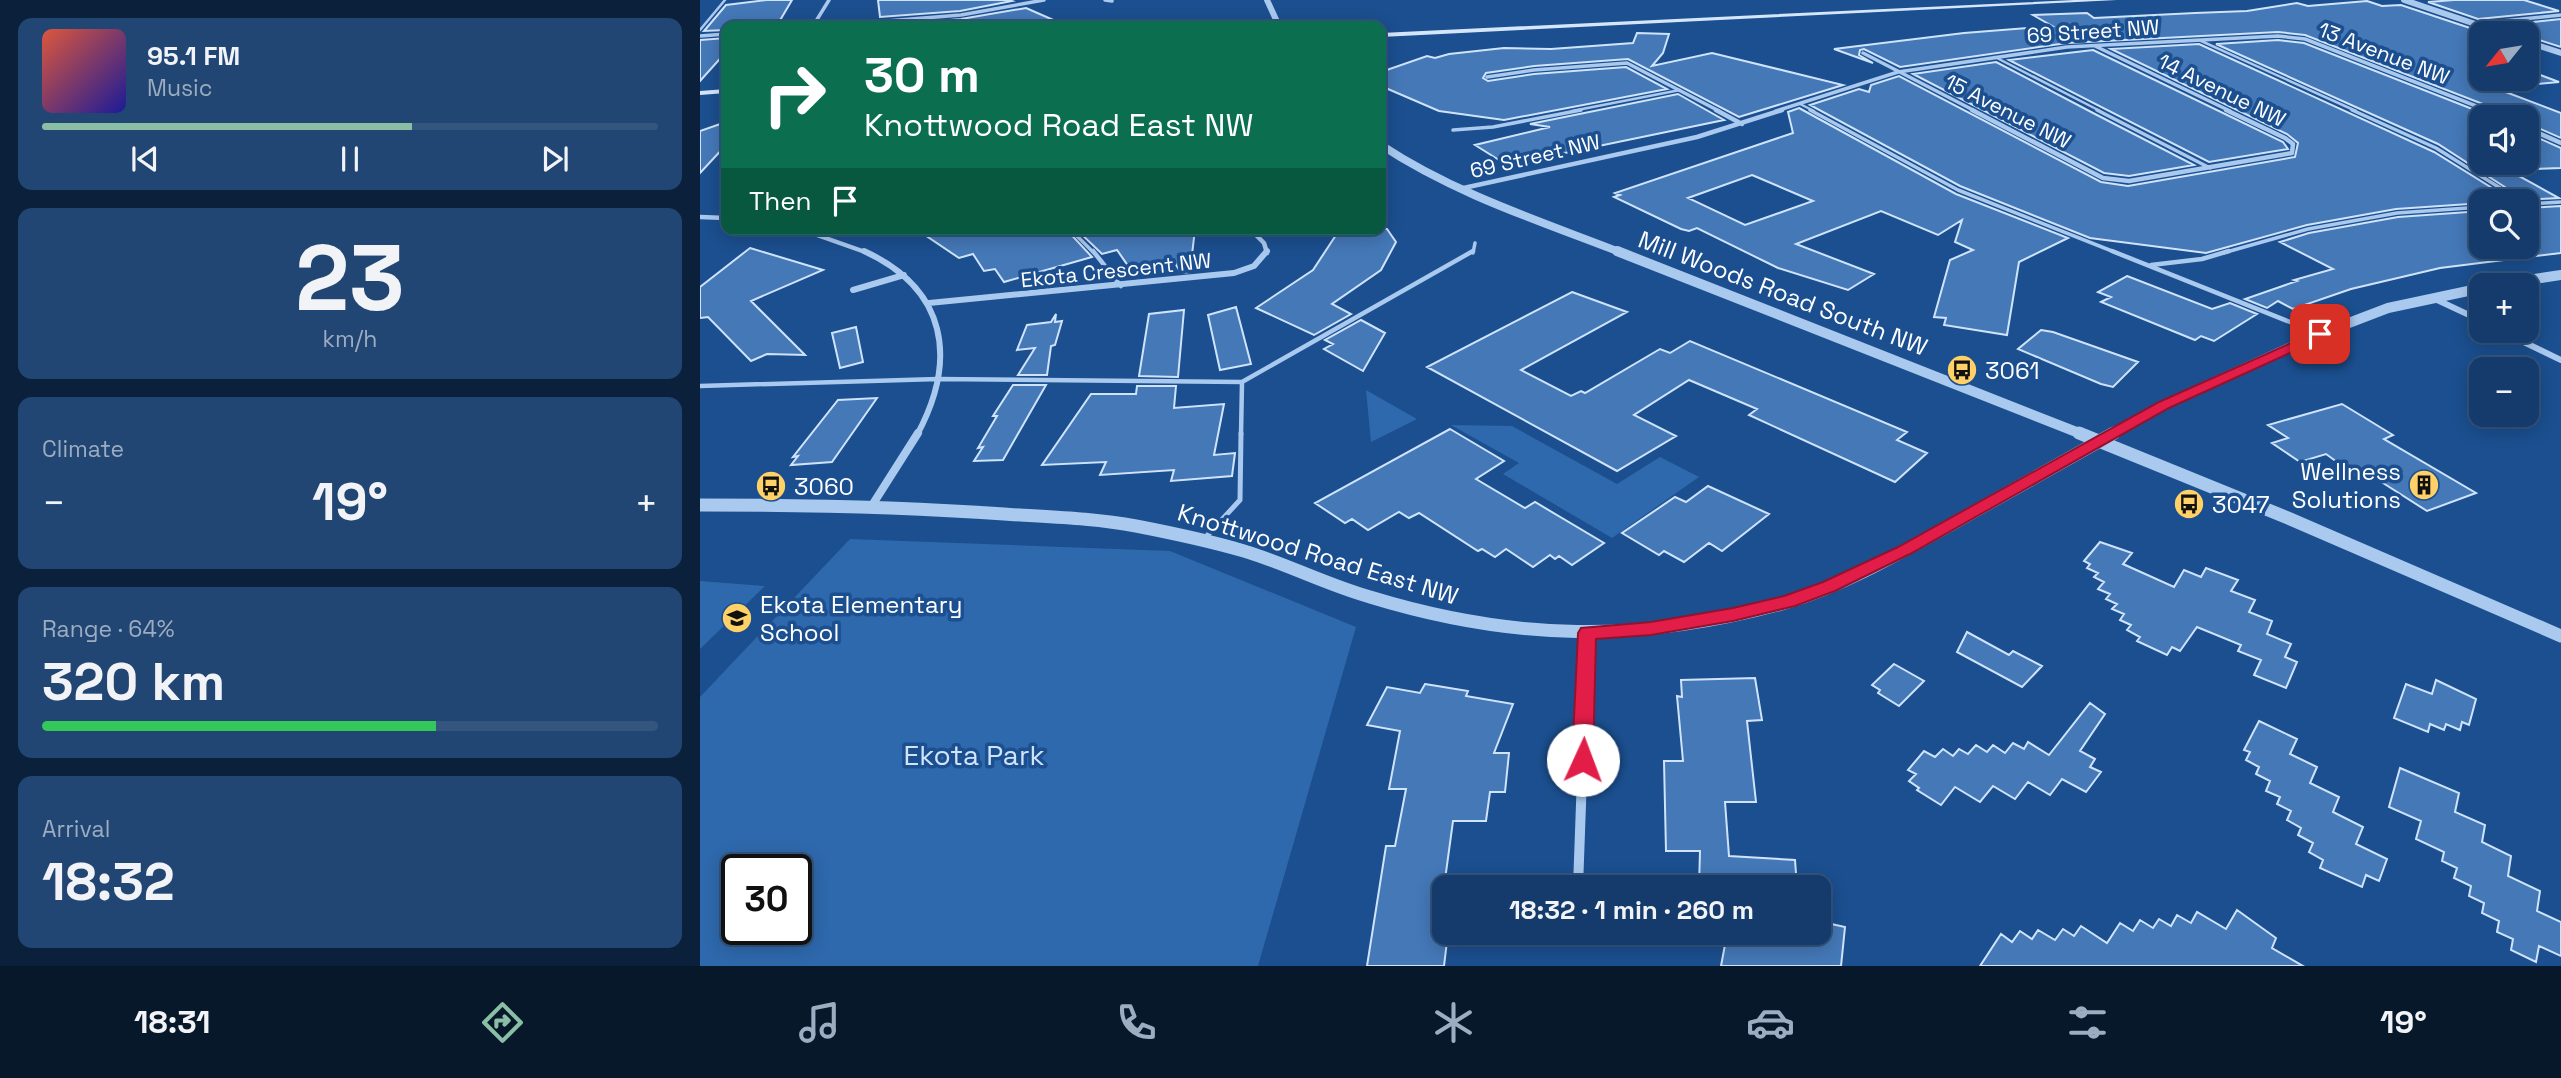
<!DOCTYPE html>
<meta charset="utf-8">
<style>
body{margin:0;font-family:"Space Grotesk",sans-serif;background:#214673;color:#f1f3f6;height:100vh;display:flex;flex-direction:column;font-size:26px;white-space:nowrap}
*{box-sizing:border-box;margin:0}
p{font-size:23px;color:#9dadc1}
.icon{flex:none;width:38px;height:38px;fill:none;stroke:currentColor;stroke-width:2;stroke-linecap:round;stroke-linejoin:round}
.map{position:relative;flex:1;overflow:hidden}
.drawer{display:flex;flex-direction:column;gap:18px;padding:18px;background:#0b203b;width:700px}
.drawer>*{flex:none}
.top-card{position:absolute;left:21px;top:21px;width:665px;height:214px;border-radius:14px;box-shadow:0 4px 18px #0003,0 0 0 2px #33557e;background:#0b6e4f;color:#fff;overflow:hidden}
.needle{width:46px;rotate:240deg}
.tools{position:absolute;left:1769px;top:21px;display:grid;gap:14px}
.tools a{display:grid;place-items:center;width:70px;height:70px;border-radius:14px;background:#143b6b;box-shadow:0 4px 18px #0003,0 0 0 2px #33557e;font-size:35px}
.speed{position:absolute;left:21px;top:854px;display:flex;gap:14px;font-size:35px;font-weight:700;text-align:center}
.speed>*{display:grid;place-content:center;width:91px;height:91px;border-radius:50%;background:#143b6b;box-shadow:0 4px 18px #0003,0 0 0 2px #33557e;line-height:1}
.speed .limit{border:4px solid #111;border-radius:10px;background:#fff;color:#111}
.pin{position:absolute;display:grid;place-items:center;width:60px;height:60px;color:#fff;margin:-30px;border-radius:14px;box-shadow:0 4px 10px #0006}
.me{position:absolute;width:77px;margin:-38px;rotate:2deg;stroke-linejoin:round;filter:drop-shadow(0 0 5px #0008)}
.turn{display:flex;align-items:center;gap:24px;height:147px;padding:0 28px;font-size:32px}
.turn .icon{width:91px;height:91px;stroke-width:2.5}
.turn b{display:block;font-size:49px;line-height:60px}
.then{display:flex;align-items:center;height:66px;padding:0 28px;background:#0003;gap:14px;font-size:26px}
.big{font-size:52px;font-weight:700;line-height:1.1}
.drawer .card{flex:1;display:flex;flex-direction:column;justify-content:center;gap:10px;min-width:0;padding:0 24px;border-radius:14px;background:#214673}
.drawer .dial{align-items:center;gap:0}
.dial b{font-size:91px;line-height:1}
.song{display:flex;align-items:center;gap:21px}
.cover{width:84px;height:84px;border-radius:10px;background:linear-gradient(135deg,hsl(10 70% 55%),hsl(240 70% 35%))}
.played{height:7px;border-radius:4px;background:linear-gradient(90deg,#8abfa5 60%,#33557e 60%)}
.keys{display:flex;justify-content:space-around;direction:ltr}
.heat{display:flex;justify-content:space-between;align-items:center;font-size:38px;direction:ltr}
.charge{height:10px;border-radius:5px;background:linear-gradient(90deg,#34c759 64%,#33557e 0)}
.trip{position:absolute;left:732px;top:875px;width:399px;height:70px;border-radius:14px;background:#143b6b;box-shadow:0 4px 18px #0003,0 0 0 2px #33557e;font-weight:700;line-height:70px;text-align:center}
.tab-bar{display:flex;height:112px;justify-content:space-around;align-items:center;background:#08182b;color:#9dadc1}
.tab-bar .icon{width:49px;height:49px}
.tab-bar .current{color:#8abfa5}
.tab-bar b{font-size:32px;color:#f1f3f6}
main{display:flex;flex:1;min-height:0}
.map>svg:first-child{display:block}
.green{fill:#2e69ad;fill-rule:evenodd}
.building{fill:#4478b7;stroke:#cfe3fa;stroke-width:2;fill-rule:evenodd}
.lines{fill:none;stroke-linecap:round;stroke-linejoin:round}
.service-far3{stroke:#a9c9ee;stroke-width:2.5}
.service-far2{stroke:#a9c9ee;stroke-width:3.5}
.service-far1{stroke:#a9c9ee;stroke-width:4.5}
.service{stroke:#a9c9ee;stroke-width:5}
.minor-far4{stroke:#a9c9ee;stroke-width:3.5}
.minor-far3{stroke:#a9c9ee;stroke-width:4.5}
.minor-far2{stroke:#a9c9ee;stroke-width:6}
.minor-far1{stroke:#a9c9ee;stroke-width:8}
.minor{stroke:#a9c9ee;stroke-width:10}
.tertiary-far3{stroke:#a9c9ee;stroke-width:6}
.tertiary-far2{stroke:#a9c9ee;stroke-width:8}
.tertiary-far1{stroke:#a9c9ee;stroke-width:10}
.tertiary{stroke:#a9c9ee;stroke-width:13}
.secondary{fill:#d6e6fa;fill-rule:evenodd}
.route{fill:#e11d48;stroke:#92132f;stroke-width:2}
.labels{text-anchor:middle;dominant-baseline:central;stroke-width:7;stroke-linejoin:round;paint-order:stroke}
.far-street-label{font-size:21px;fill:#fff;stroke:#1b4f8f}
.street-label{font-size:24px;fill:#fff;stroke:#1b4f8f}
.poi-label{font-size:24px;fill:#fff;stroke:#1b4f8f;text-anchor:start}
.near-park-label{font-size:28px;fill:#cfe3fa;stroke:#1b4f8f}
</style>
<main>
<section class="drawer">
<div class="card">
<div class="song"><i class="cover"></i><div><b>95.1 FM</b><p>Music</p></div></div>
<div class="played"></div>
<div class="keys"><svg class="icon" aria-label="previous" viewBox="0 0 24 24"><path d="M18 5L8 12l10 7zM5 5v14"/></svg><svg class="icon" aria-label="pause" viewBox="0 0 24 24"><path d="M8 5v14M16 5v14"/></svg><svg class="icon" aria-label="next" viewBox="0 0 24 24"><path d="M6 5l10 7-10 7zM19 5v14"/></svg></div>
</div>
<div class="card dial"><b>23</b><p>km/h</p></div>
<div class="card"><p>Climate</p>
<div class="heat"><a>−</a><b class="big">19°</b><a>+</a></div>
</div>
<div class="card"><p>Range · 64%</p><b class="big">320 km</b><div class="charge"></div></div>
<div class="card"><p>Arrival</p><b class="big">18:32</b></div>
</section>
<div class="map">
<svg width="1861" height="966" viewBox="0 0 1861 966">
<rect width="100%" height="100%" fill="#1b4f8f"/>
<path class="green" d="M666,390L717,419L671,442Z
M751,425L812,426L917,484L960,457L999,477L912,538L803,474L819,463Z
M150,539L470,551L656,627L558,966H0V697ZM37,870H96V929H37Z
M0,581L65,586L0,649Z"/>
<path class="building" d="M67,0H92L79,22L60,26H26V30L4,31L26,5Z
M178,0H309L312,1L260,11L180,17Z
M1754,0H1824L1859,11L1778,19L1728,2Z
M1667,1L1682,6L1701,5L1785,33H1782V79H1827V70L1859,82L1805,87L1811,90L1803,91L1861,113V138L1827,123V104L1793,108L1605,35L1578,32L1367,43L1200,67L1164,49L1160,50L1159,55L1173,63L1134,49L1264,33L1352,26L1333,15L1387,13L1394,18L1495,13L1547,11L1597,3L1608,6Z
M326,8L367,26H180L261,19Z
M1861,19V47L1827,36V33H1808L1806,29L1798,26Z
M937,33L969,34L963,53L952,66L1012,53L1143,85L1039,117L928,59L834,66L786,73L783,78L788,81L834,74L926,67L967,89L804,120L739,111L681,86V72L727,56L735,58L749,54L804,48L851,49L933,43Z
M26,38V52L0,81V40Z
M1578,40L1604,43L1780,112L1782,163H1827V133L1861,148V168L1808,170L1859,198L1825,200L1738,144L1516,44Z
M1499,44L1734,152L1813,201L1696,209L1607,225L1506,253L1390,238L1260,186L1110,105L1159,89L1169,92L1171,85L1199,76L1401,182L1428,186L1595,157L1598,143L1587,134L1411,49Z
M1393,50L1583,142L1588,149L1509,162L1309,60Z
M1296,62L1395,114L1494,165L1429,176L1404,173L1213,74Z
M978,94L1024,120L807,165L775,145L850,127L830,124Z
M1099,108L1256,194L1368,238L1319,262L1307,335L1244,325L1246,318L1234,317L1250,260L1273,250L1255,242L1262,220L1238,235L1181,211L1096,244L1174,274L1148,290L1078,268L997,228L989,231L981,229L914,197L920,195L915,193L1093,133L1088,112ZM1052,175L1113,201L1045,225L988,198Z
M26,122V145L0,173V131Z
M1861,206V253L1740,268L1651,289L1593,309L1578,301L1567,308L1545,299L1597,281L1594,280L1633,269L1580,242L1609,233L1698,217L1782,211V247H1827V208Z
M216,229H366L392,257L304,282L295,269L284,271L273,254L259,258Z
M376,229H495L490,272L481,273L473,260L431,270L417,250L402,254Z
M640,229H687L696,242L681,270L632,304L651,314L614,335L556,308L613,270Z
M50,248L123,270L51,301L105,355L67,354L51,361L8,317L0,318V287Z
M1427,276L1512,309L1530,303L1557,314L1514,341L1501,336L1495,340L1401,302L1411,297L1398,292Z
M872,292L927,312L821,370L871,396L881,391L885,393L960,349L970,353L990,341L1207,432L1197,440L1227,453L1195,482L1049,415L1057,409L989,380L934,415L976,436L917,471L727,367Z
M536,307L551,364L520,370L508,315Z
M484,310L478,377L439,376L449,314Z
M356,314L355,322L362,321L355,345L351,346L347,375H318L335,348L317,350L327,325L351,322Z
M661,320L685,333L663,371L624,349L633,344L625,340Z
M156,327L163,362L140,368L132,333Z
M1341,330L1353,332L1438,362L1413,387L1401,384L1318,349Z
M313,385H346L303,460L274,461L283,447L278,448L297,416H293Z
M437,386H476L474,408L524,404L514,455L535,453L532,476L471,481L474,470L400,475L406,462L342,465L391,394H436Z
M177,398L132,462L91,465L98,456L93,457L138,400Z
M1642,404L1693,435L1684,439L1776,493L1727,511L1672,476L1662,480L1626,454L1600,462L1572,443L1588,438L1568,425Z
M750,429L804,461L776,479L825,508L835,502L904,543L872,565L859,556L855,559L850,555L833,567L806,549L795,557L782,549L778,551L719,513L709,518L699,512L668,530L652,519L645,523L615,503Z
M1008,486L1069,514L1022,551L1009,543L984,562L964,551L959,555L922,533L975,497L986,502Z
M1400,542L1432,553L1423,564L1474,587L1484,570L1501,577L1506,568L1538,580L1531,591L1555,600L1549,612L1572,621L1567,634L1591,644L1585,657L1597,662L1586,688L1554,675L1561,660L1538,651L1541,645L1497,627L1480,651L1472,647L1467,655L1437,641L1440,637L1427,630L1431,625L1420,620L1424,614L1412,609L1417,604L1406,599L1410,594L1398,589L1404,582L1394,577L1398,573L1387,568L1390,564L1384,561Z
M1267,632L1309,655L1313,651L1342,666L1322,687L1257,652Z
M1194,664L1224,681L1199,706L1178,693L1180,690L1172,685Z
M1055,678L1062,720L1047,721L1056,802H1025L1029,856L1095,860L1097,887H999L1000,851H966L964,761H983L977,696L982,697L981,680Z
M1736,680L1776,699L1769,725L1762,722L1760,730L1746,724L1744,730L1730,724L1728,732L1694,718L1706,684L1732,694Z
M725,684L768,691L766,696L813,704L794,753H809L805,792H790L786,821H753L744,887V933H748L744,966H667L686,846H695L706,789H689L700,731L667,725L687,687L720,693Z
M1390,703L1405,714L1380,751L1395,759L1390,767L1401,772L1386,792L1362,779L1350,795L1328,782L1315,799L1293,786L1280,802L1255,787L1241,805L1217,790L1219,788L1209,781L1216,774L1208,770L1224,751L1235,757L1243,749L1253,756L1259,749L1268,754L1276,745L1287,752L1293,745L1305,753L1313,743L1324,749L1328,742L1349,755Z
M1559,721L1597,739L1590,754L1617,767L1610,783L1639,797L1633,812L1663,827L1656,844L1687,859L1679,881L1666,875L1662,887L1620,868L1623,860L1609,852L1613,843L1598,835L1601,828L1587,820L1591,811L1577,804L1580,797L1566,791L1570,781L1556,774L1559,767L1546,760L1550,752L1544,750Z
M1700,768L1759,793L1755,812L1785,825L1782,842L1811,856L1808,876L1840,891L1837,911L1861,922V956L1839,946L1836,962L1811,950L1813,939L1797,932L1799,921L1782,913L1784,903L1769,896L1771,886L1754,878L1757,868L1742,861L1744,852L1716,839L1721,821L1689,807Z
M1537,910L1576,938L1572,948L1603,966H1280L1301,934L1312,942L1320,931L1332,939L1338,930L1355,940L1363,929L1374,936L1381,926L1407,943L1420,923L1433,931L1440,920L1453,928L1459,919L1471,926L1477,915L1491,923L1497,912L1526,929Z
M1118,921L1145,927L1141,966H1021L1027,934L1068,943L1070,933H1118Z"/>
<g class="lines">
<path class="service-far3" d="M0,30L25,0
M1499,40L1656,111
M1295,57L1400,111
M1100,104L1114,111
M872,111L980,90"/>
<path class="service-far2" d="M1110,110L1258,190L1417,253
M1397,110L1510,168
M1652,110L1736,148L1821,201
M753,130L793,127L881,110
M1827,204L1861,202
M370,229L394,253
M773,253L775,243
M1523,253L1608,229L1697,213L1782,207"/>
<path class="service-far1" d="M393,251L421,286
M1412,251L1620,334
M1451,265L1502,259L1529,251
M542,382L773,251
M0,386L238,379L542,382L541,435"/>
<path class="service" d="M503,540L540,500L541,433"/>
<path class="minor-far4" d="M405,0L412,1
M1773,24L1861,15
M113,26L129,0
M124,26L261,15L344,0
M0,36L26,34
M1395,46L1530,111
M1163,53L1275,111
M787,77L834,70L927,63L1019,111
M1076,111L1198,72L1367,47L1578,36L1605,39L1789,111"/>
<path class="minor-far3" d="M1016,110L1042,124
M1272,110L1403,178L1429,181L1592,153L1593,144L1585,138L1526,110
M1784,110L1803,117
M1827,128L1861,143
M759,189L997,137L1082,110
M0,217L26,218
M100,229L168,253
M550,229L564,243L567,253"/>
<path class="minor-far2" d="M164,251C247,289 258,359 217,435
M153,290L204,275
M1735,299L1782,321
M229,303L534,273L554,266L567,251
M1801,331L1861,360"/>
<path class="minor-far1" d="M171,507L218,433
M886,668L887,633"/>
<path class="minor" d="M878,887L886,666
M876,933V940"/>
<path class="tertiary-far3" d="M567,0L579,26
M1704,0L1802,33
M1827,42L1861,53"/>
<path class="tertiary-far2" d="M681,145C755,194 840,221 922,253"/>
<path class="tertiary-far1" d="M917,251L1384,435
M1795,285L1861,275
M1411,435L1464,405L1620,334L1688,308L1782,288"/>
<path class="tertiary" d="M1379,433L1588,518L1861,636
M0,505C101,505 202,507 304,514C348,517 393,518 436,526C472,533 510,541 544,551C587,564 627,585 670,597C814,641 940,643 1085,603C1144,586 1200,553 1252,524C1306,494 1360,463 1414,433"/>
<path class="secondary" d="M1374,0H1417L681,37V33Z
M26,89V93L0,95V91Z"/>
</g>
<path class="route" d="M1620,330L1625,331V337L1469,408L1210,554L1135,591L1095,606L1033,621L951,635L896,639L893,760L890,766L883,769L875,766L872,760L878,633L881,628L951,622L1033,608L1084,596L1123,582L1198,547L1459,402Z"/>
<defs>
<g id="bus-disc" transform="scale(1.575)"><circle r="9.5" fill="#ffd166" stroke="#1b4f8f"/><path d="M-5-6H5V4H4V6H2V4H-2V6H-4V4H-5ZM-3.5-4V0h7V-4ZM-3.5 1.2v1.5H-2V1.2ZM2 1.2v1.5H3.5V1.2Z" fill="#111"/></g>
<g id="building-disc" transform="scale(1.575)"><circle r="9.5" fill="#ffd166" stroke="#1b4f8f"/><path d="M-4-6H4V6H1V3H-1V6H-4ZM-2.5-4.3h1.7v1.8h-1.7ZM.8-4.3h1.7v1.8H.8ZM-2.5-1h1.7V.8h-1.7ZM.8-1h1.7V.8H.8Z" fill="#111"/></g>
<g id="school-disc" transform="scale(1.575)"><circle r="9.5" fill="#ffd166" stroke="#1b4f8f"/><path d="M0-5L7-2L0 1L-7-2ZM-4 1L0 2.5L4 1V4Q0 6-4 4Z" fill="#111"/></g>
</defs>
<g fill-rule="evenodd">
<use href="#bus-disc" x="1262" y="370"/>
<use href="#building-disc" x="1724" y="485"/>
<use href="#bus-disc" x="71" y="486"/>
<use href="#bus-disc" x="1489" y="504"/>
<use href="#school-disc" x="37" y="618"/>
</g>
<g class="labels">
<g class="far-street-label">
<text transform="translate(1393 31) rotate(-4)">69 Street NW</text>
<text transform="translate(1684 53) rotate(21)">13 Avenue NW</text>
<text transform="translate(1522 90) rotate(26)">14 Avenue NW</text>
<text transform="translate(1308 111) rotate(27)">15 Avenue NW</text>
<text transform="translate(835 156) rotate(-13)">69 Street NW</text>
<text transform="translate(416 270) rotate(-6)">Ekota Crescent NW</text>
</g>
<g class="street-label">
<text transform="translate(1083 293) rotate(21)">Mill Woods Road South NW</text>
<text transform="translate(618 554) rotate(17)">Knottwood Road East NW</text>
</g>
<g class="poi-label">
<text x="1285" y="370">3061</text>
<text x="1701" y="471" text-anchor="end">Wellness<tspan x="1701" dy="28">Solutions</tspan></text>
<text x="94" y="486">3060</text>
<text x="1512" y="504">3047</text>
<text x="60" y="604">Ekota Elementary<tspan x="60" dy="28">School</tspan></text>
</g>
<g class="near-park-label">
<text x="274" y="755">Ekota Park</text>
</g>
</g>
</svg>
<div class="tools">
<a><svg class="needle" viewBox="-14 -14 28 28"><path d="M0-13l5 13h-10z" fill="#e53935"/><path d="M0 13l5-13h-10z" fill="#9dadc1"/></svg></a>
<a><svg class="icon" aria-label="sound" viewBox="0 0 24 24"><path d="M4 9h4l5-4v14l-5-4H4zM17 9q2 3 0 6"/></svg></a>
<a><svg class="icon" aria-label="search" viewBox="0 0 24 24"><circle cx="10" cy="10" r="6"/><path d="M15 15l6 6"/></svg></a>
<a>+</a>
<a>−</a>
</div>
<div class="speed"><div class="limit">30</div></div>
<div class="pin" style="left:1620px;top:334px;background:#d93025"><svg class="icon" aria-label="arrive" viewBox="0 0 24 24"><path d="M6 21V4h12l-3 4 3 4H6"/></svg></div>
<svg class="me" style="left:883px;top:760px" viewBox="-20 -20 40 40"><circle r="19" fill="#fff"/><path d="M0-13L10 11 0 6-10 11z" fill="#e11d48"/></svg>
<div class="trip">18:32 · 1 min · 260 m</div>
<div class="top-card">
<div class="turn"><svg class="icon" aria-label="right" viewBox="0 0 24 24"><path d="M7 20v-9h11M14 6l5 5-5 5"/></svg><div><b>30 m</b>Knottwood Road East NW</div></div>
<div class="then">Then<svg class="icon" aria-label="arrive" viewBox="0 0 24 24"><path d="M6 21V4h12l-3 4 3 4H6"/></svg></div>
</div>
</div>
</main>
<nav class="tab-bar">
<b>18:31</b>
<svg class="icon current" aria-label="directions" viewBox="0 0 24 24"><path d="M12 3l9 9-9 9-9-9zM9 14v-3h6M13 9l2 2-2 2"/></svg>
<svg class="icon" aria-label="music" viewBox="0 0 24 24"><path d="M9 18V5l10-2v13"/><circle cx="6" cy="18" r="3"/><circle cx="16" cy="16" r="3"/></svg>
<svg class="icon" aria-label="phone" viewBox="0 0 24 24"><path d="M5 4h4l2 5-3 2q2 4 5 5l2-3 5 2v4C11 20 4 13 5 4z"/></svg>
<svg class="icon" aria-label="climate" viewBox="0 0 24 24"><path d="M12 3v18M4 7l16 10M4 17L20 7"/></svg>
<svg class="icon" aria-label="car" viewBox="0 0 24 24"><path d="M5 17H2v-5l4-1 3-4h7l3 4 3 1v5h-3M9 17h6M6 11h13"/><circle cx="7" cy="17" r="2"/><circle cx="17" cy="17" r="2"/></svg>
<svg class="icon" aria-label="filters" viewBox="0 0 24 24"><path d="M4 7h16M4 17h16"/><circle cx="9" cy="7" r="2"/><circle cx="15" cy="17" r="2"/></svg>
<b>19°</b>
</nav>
